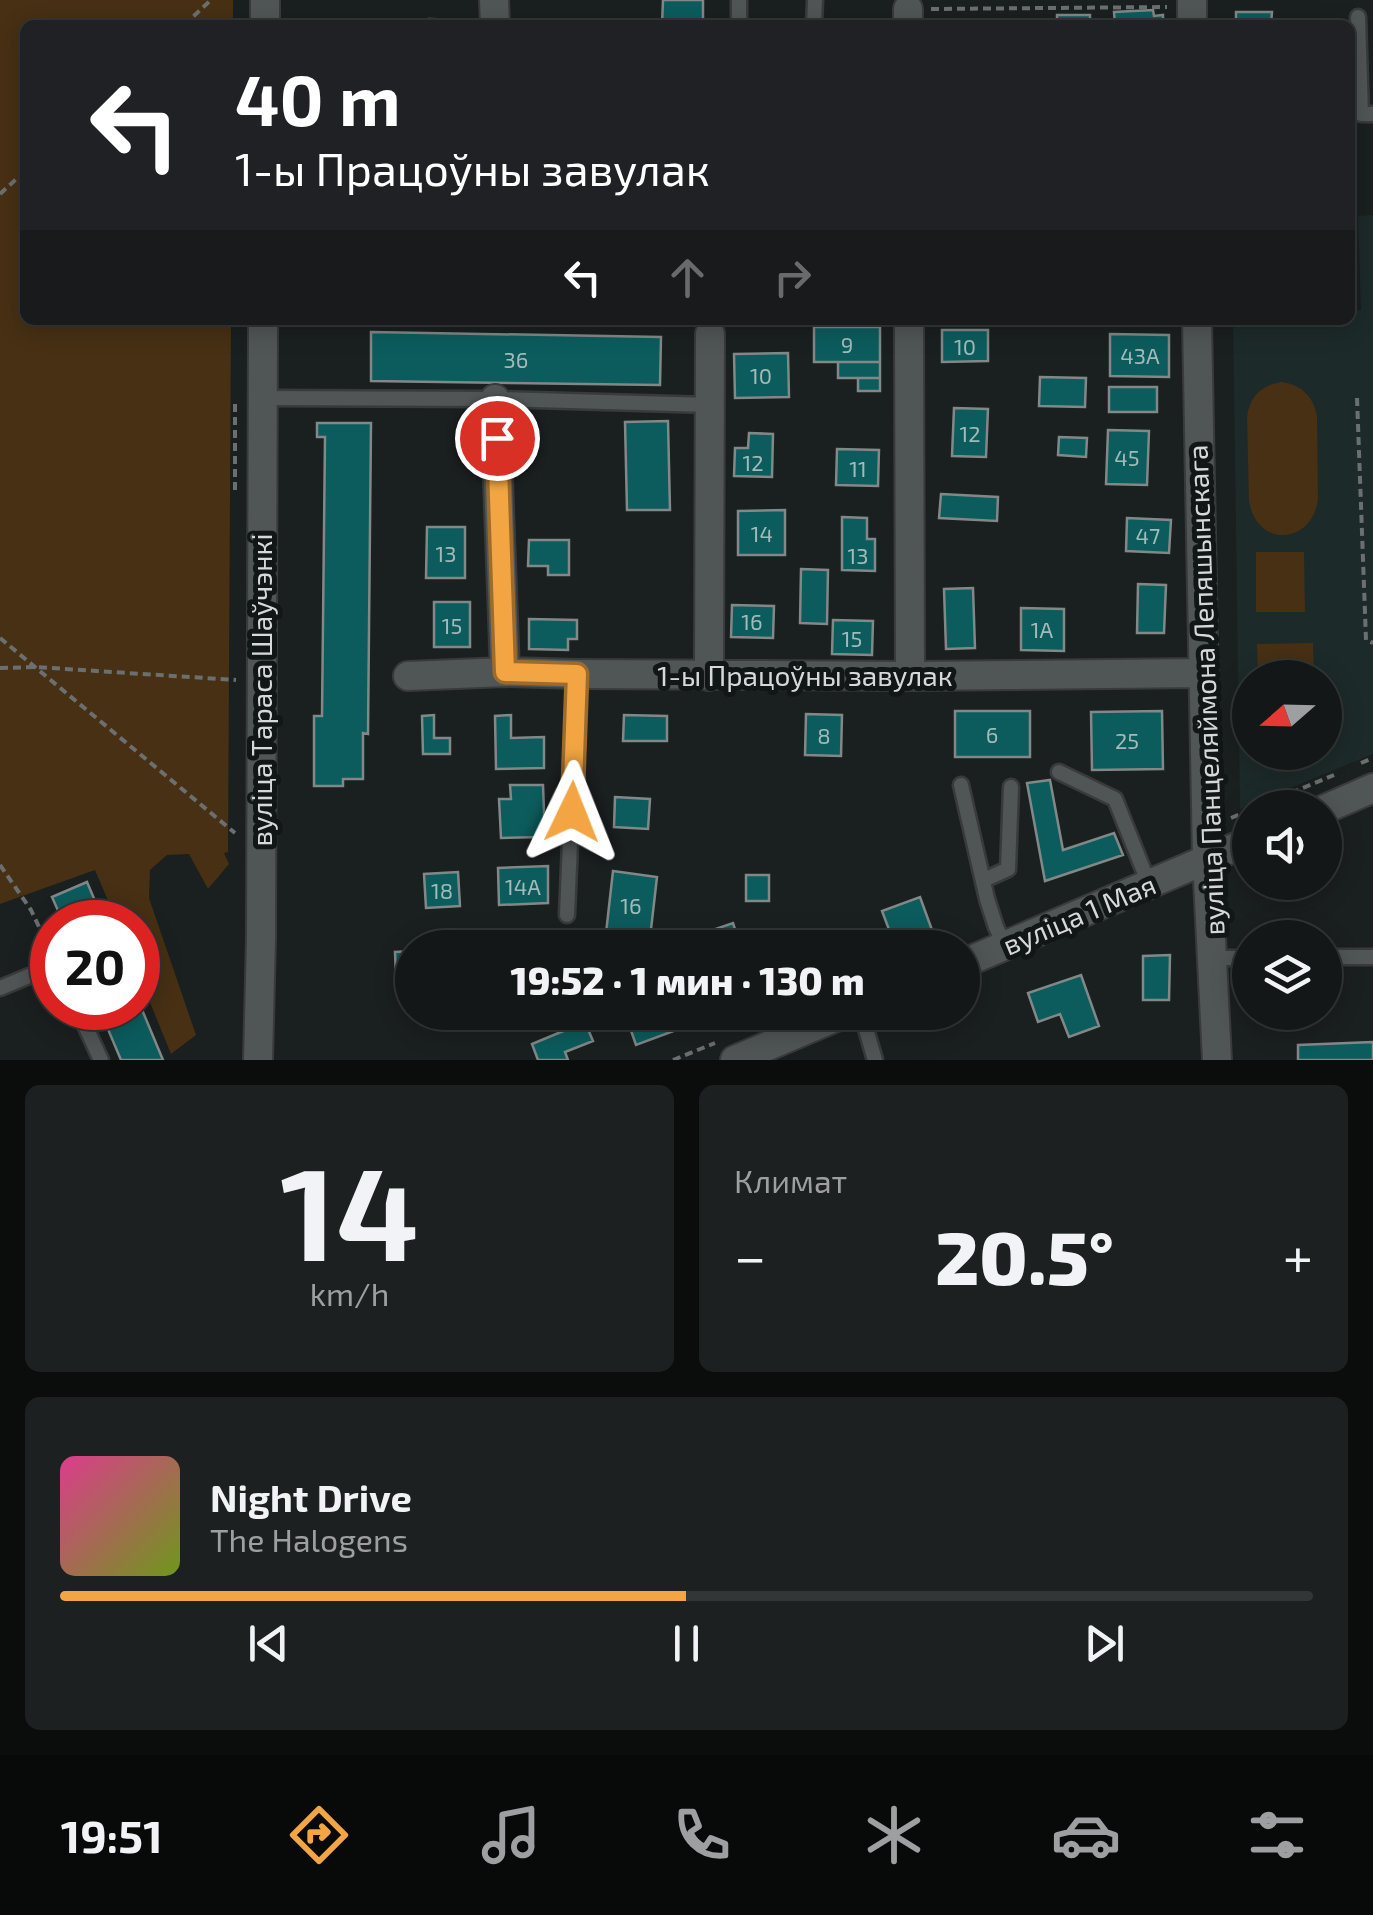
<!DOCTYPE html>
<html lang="ru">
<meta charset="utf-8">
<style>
body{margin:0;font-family:"Exo 2",sans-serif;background:#1d2020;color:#f1f3f6;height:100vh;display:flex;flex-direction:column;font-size:38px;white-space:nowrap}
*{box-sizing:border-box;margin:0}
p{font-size:32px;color:#9d9fa1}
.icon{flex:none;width:55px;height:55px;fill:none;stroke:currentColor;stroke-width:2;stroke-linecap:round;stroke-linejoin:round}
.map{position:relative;height:1060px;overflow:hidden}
.sheet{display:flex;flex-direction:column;gap:25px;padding:25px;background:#0b0d0d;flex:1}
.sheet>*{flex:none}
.hud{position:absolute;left:20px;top:20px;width:1335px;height:305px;border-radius:15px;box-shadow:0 5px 25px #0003,0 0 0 2px #333636;background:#202124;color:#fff;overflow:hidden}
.needle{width:65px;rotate:250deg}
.buttons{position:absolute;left:1232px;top:660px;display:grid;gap:20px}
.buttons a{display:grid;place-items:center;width:110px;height:110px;border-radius:50%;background:#141717;box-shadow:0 5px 25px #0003,0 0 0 2px #333636;font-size:50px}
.speed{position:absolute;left:30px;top:900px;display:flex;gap:20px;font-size:50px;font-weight:700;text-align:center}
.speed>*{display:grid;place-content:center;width:130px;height:130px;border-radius:50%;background:#141717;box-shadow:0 5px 25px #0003,0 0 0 2px #333636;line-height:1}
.speed .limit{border:15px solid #d22;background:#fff;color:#111}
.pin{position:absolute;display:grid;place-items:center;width:85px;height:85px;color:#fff;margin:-42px;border:5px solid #fff;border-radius:50%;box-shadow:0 2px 10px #0007}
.me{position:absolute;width:110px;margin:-55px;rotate:2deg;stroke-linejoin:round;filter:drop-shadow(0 0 8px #0008)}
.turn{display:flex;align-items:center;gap:35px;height:210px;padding:0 50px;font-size:45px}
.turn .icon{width:130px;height:130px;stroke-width:2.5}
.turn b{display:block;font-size:70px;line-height:85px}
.lanes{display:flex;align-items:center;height:95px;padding:0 50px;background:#0003;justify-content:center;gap:50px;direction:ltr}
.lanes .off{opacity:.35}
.big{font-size:75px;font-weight:800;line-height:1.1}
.sheet .widget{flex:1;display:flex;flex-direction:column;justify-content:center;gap:15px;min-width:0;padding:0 35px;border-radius:15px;background:#1d2020}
.sheet .dial{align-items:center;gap:0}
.dial b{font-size:130px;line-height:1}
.song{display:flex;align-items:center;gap:30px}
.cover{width:120px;height:120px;border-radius:15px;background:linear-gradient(135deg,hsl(330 70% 55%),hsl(80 70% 35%))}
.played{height:10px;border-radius:5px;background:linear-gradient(90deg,#f2a542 50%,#333636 50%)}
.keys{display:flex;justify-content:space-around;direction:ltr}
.heat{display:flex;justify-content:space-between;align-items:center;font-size:55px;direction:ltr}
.sheet .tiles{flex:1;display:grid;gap:25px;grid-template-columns:1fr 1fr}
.widget:last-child{grid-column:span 2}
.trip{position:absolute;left:395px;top:930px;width:585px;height:100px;border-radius:50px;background:#141717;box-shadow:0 5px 25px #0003,0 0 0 2px #333636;font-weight:800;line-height:100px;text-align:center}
.menu{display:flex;height:160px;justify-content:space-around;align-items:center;background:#080909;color:#9d9fa1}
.menu .icon{width:70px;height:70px}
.menu .active{color:#f2a542}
.menu b{font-size:45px;color:#f1f3f6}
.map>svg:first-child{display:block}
.built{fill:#1d2a2a;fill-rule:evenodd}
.green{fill:#473014}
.building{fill:#0c5c5d;stroke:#818887;stroke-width:2.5}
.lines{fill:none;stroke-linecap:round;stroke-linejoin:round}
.service-casing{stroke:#373b3b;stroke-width:19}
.minor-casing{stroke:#373b3b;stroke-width:32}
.tertiary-casing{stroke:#373b3b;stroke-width:32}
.path{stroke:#6b6f6f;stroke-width:4;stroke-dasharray:8 5;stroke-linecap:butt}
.service{stroke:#505555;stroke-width:14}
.minor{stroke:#505555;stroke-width:28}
.tertiary{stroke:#505555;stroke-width:28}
.route-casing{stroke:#9d6b2b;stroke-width:25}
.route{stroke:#f2a542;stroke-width:18}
.labels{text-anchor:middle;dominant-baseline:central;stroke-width:10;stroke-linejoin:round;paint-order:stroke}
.number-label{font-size:22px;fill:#a3bab9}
.street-label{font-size:28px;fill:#d5d9d8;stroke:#111616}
</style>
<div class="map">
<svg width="1373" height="1060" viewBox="0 0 1373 1060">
<rect width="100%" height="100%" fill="#1a1f1f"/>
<path class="built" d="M1373,215V754L1240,809L1233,320H1350V311L1361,310L1358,216ZM1250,678H1325V752H1250Z"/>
<path class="green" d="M0,0H233V25H25V320H231L228,852L224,853L229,864L208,889L189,854L167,855L150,870L149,898L196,1035L171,1054L138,973V922H117L95,870L0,904Z
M1282,382C1302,385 1314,397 1317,417L1318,500C1311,546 1256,547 1249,501L1247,418C1249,397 1261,385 1282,382Z
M1256,552H1304L1305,612H1256Z
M1313,643L1314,677H1258L1257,644Z"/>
<path class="building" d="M663,0H703V25H662Z
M1153,10L1154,16L1163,15V25H1115L1114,12Z
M1236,12H1272L1271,25H1236Z
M1057,15H1090V25H1057Z
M429,19L463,20V25H429Z
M531,21H576V25H531Z
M327,22L364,23L363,25H327Z
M940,22H986V25H940Z
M814,327H880V362H814Z
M942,330H988V361L942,362Z
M371,332L661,337L660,385L371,381Z
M1110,334L1169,335V377L1110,376Z
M788,353L789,397L735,398L734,354Z
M838,362H880V378H838Z
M1040,377L1086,378L1085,407L1039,406Z
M858,378H880V391H858Z
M1109,387H1157V412H1109Z
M954,408L988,409L986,457L952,456Z
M668,421L670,510H627L625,422Z
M317,423H371L368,734L363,733V779H343V786H314V716H322L325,437H317Z
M1108,430L1149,431L1147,485L1106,484Z
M749,433L773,434L772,477L734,476L735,448H748Z
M1059,437L1087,438L1086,457L1058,455Z
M837,449L879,450L878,486L836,485Z
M941,494L998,497L997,521L939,518Z
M785,510V555H738V511Z
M842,517L867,518V539H875V571L842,570Z
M1127,518L1171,520L1169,553L1126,551Z
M427,527H465V578H426Z
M529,540H569V575H548V566H528Z
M801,569L828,570L827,624L800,623Z
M1138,584L1166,585L1164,633H1137Z
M973,588L975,648L946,649L944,589Z
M434,602H470V647H434Z
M732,605L774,606L773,638L731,637Z
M1021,608L1064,609V651L1021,650Z
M529,619L577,620V639H568V650L529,649Z
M833,620L873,621L872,655L832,654Z
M955,711H1030V757H955Z
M1162,711L1163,769L1092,770L1091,712Z
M806,714L842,715L841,756L805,755Z
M434,715V738H450V754H423L422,716Z
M511,715V738L544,737V768L496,769L495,716Z
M624,715L667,716V741H623Z
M1050,780L1063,850L1114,833L1123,855L1045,881L1027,783Z
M510,785H543L545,837L501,838L499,799H511Z
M615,797L650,799L648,829L614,827Z
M548,866V903L499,905L498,868Z
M613,871L657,877L650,938L606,933Z
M458,872L460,906L426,908L424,874Z
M746,875H769V901H746Z
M87,882L104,922H63L52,897Z
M920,897L932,930L894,943L882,911Z
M733,923L741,948H682L680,941Z
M841,930L848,948H796Z
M412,951V977L396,978L395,952Z
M1170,955L1169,1000H1143V956Z
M1081,975L1099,1026L1069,1037L1060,1014L1038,1022L1028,993Z
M138,1000L163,1060H121L99,1008H138Z
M655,1012H672L679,1029L636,1045L628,1022Z
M585,1022L593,1041L565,1052L568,1060H538L532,1044Z
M1373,1042V1060H1298V1045Z"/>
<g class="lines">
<g class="service-casing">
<path id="service" d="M739,0V25
M1358,17L1361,114H1373
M814,25L815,0
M263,398L495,399L710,405
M1059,772L1115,799L1149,884
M961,785L987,899L996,927L1005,946
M984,880L1008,869L1011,787
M567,915L577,674
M1325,957H1373
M1213,958H1250
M0,988L29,976
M77,1008L101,1060
M861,1012L875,1060"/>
</g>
<g class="minor-casing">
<path id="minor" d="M494,0L495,25
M1192,0V25
M908,9V25
M909,320L910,676
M1197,320L1207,859
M495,399L505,672
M408,676L505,672L577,674L910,676L1202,673
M709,676L710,334"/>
</g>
<g class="tertiary-casing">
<path id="tertiary" d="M265,25V0
M1325,809L1373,788
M1207,859L1217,1060
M962,964L1250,841
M258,1060L261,938L263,320
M735,1060L848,1012"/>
</g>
<path class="path" d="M931,9L1167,7
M184,25L211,0
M0,194L25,171
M1357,398L1366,640L1373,643
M235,490V400
M0,638L235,833
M0,668L35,667L236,680
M1361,763L1373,758
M1255,808L1334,775
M1231,818L1250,810
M0,865L31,910L52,954
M885,1021L900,1012
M673,1060L715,1043"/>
<use href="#service" class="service"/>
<use href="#minor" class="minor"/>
<use href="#tertiary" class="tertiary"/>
</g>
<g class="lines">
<g class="route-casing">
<path id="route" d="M497,438L505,672L577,674L572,812"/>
</g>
<use href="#route" class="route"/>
</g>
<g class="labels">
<g class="number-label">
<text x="847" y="344">9</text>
<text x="965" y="346">10</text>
<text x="1140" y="355">43А</text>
<text x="516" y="359">36</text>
<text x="761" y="375">10</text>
<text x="970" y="433">12</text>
<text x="1127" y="457">45</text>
<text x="753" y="462">12</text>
<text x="858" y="468">11</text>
<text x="762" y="533">14</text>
<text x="1148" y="535">47</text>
<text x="446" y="553">13</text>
<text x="858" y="555">13</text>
<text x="752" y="621">16</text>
<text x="452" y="625">15</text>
<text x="1042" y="629">1А</text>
<text x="852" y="638">15</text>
<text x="992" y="734">6</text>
<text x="824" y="735">8</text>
<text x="1127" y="740">25</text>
<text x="523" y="886">14А</text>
<text x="442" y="890">18</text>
<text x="631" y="905">16</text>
</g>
<g class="street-label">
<text x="805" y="675">1-ы Працоўны завулак</text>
<text transform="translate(261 690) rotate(-90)">вуліца Тараса Шаўчэнкі</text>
<text transform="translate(1205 690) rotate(-92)">вуліца Панцеляймона Лепяшынскага</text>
<text transform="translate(1079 914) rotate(-23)">вуліца 1 Мая</text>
</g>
</g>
</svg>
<div class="buttons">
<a><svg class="needle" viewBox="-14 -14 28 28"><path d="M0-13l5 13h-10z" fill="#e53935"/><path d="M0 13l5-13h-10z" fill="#9d9fa1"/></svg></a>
<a><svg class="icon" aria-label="sound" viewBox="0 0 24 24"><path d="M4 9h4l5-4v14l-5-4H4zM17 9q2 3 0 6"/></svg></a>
<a><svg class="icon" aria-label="layers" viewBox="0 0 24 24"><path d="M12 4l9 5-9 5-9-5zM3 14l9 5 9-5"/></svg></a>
</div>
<div class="speed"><div class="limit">20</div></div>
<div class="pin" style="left:497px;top:438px;background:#d93025"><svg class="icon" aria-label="arrive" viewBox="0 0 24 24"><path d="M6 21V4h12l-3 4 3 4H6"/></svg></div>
<svg class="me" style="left:572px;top:812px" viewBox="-20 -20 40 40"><path d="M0-17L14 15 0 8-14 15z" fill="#f2a542" stroke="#fff" stroke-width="4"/></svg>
<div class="trip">19:52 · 1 мин · 130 m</div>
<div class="hud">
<div class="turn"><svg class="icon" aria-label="left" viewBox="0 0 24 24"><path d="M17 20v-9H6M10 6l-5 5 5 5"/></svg><div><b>40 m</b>1-ы Працоўны завулак</div></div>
<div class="lanes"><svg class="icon" aria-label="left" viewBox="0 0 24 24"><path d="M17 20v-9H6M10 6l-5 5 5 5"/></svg><svg class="icon off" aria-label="ahead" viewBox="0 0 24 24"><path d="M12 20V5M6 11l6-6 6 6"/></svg><svg class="icon off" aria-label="right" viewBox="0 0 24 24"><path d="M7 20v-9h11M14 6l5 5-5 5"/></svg></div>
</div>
</div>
<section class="sheet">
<div class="tiles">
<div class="widget dial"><b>14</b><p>km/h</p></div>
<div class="widget"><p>Климат</p>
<div class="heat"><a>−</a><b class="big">20.5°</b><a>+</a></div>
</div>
<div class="widget">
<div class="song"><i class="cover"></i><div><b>Night Drive</b><p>The Halogens</p></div></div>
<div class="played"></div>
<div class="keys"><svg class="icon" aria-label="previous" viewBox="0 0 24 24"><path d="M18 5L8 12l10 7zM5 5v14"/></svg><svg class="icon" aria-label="pause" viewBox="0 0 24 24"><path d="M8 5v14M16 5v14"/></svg><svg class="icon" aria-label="next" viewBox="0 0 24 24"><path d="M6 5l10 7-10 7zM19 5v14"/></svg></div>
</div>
</div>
</section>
<nav class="menu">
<b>19:51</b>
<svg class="icon active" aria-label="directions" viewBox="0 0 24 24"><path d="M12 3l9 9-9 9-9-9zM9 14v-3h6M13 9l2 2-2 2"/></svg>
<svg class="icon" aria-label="music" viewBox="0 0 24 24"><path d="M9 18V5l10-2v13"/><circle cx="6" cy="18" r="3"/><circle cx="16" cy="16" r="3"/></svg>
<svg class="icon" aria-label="phone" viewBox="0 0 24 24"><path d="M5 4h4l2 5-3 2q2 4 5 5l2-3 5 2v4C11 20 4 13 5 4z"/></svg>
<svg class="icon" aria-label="climate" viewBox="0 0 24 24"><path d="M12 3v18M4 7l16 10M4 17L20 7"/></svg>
<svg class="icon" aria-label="car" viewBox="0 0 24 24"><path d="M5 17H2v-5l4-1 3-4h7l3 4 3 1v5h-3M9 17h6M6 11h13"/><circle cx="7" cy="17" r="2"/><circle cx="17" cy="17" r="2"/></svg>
<svg class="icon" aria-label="filters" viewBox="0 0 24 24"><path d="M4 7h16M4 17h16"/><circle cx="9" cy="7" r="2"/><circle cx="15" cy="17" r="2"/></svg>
</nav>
